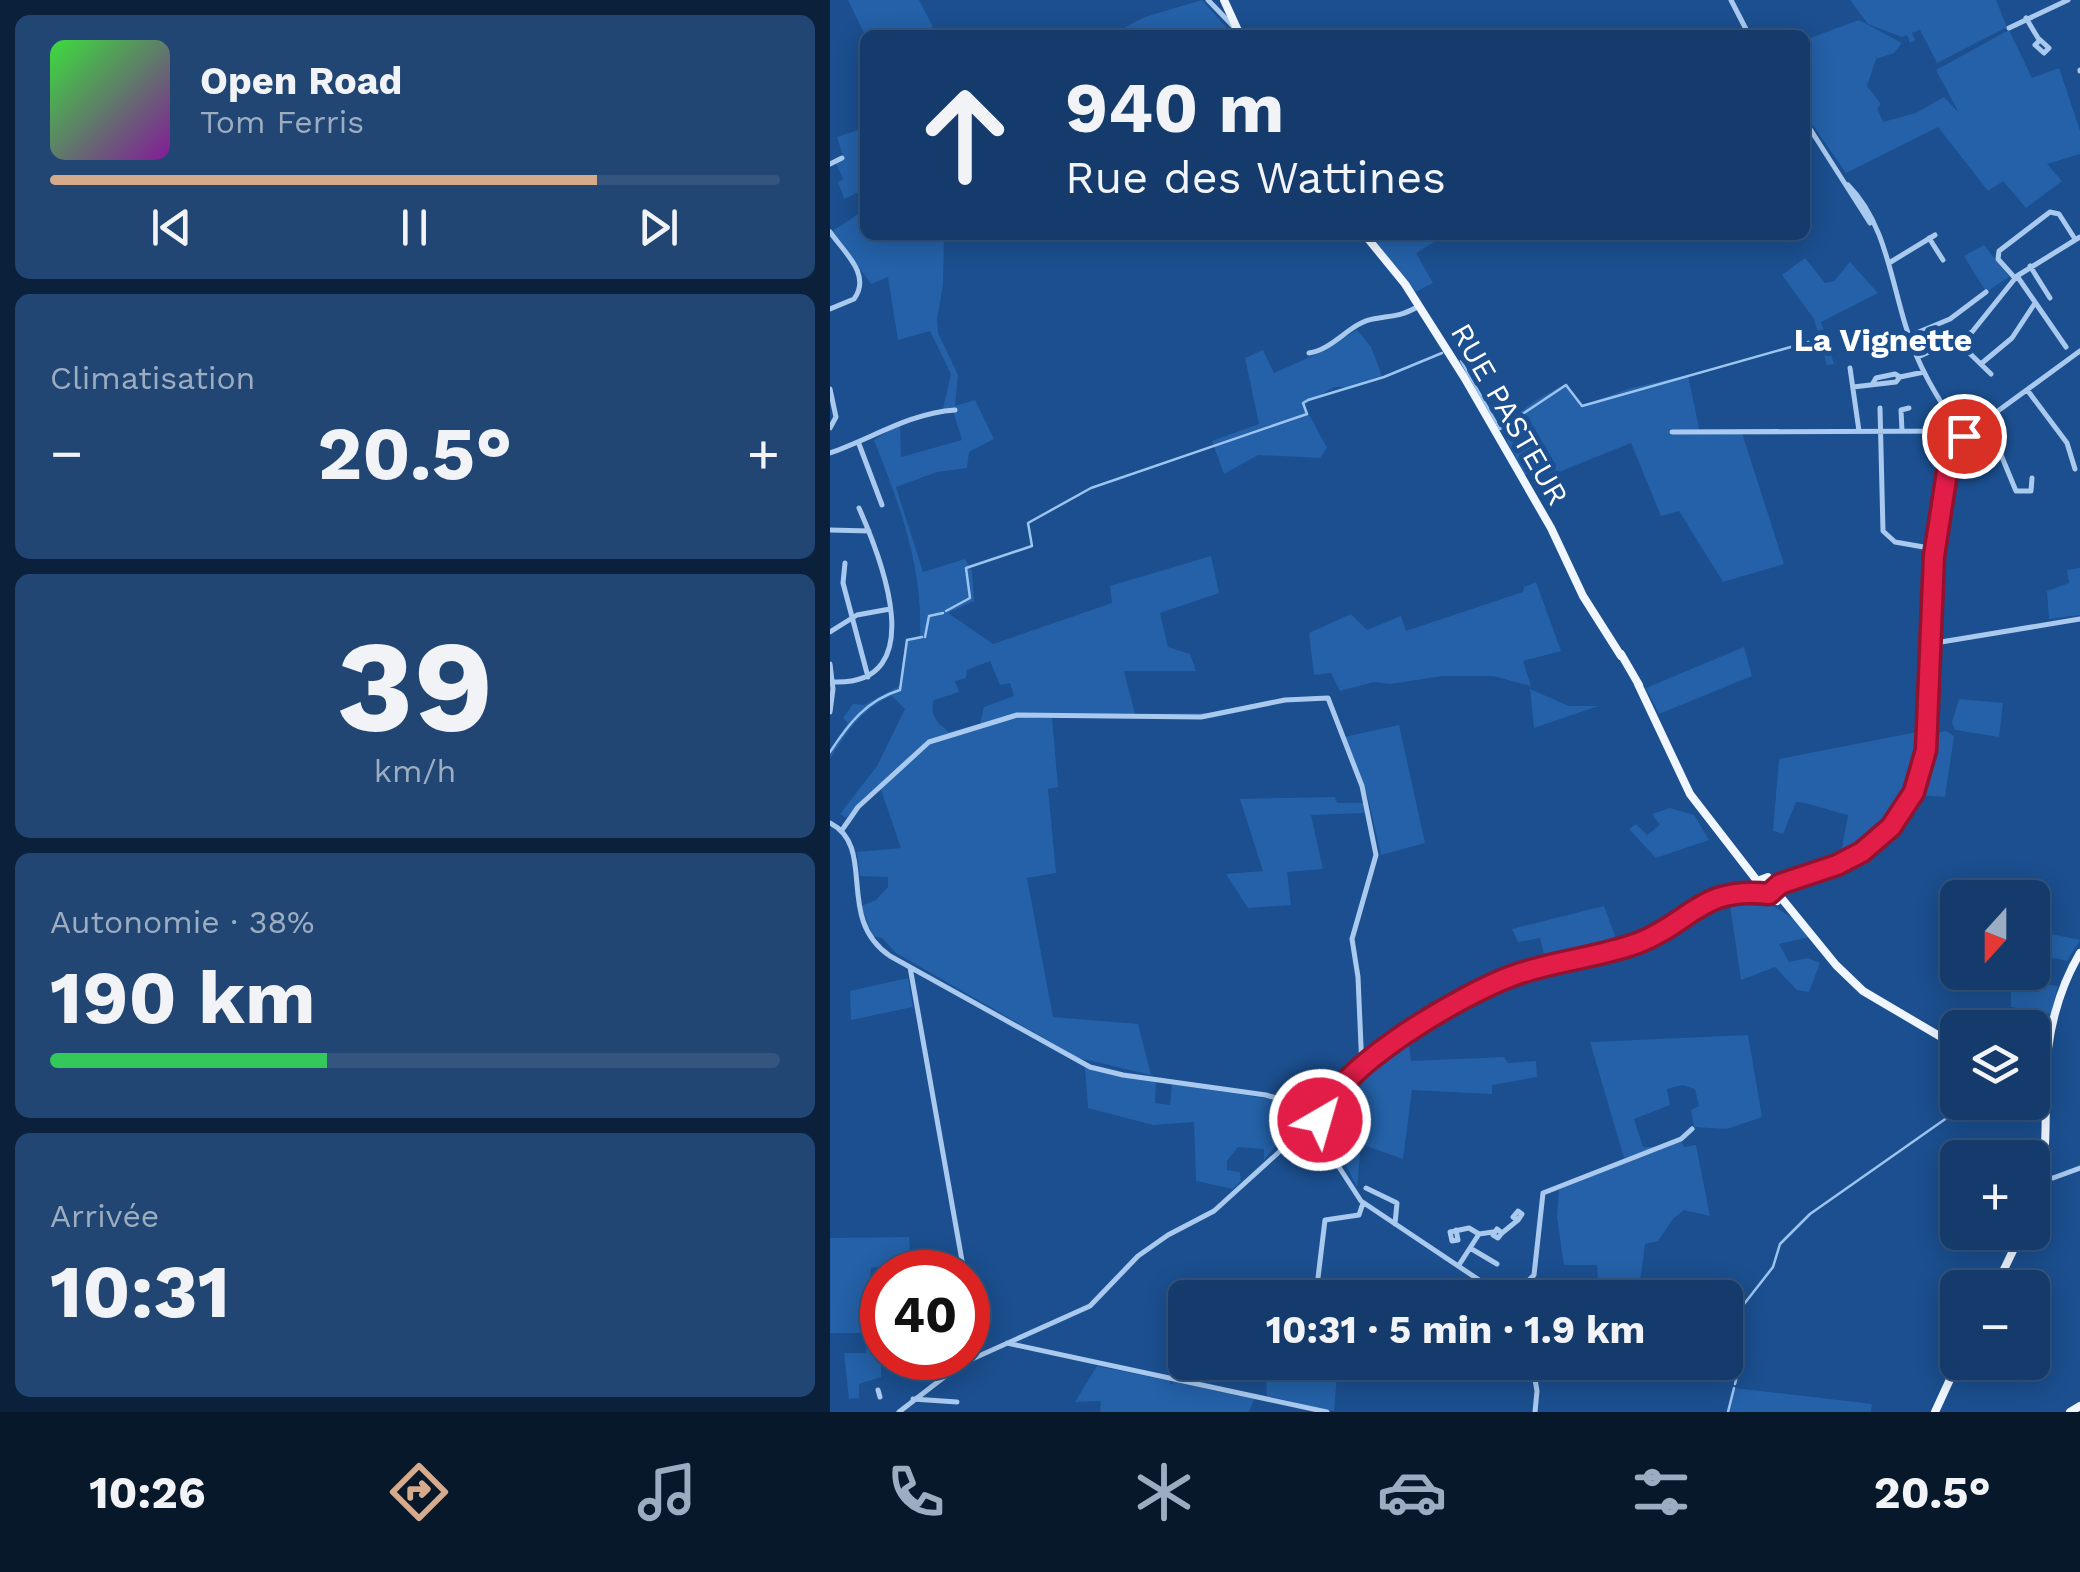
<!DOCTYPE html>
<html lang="fr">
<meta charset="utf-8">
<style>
body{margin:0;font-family:"Work Sans",sans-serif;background:#214673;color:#f1f3f6;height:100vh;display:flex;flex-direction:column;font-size:38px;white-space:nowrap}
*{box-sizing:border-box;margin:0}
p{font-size:32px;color:#9dadc1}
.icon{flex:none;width:55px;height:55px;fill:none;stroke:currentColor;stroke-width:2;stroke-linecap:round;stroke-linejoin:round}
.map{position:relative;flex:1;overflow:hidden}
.panel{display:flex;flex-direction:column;gap:15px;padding:15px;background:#0b203b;width:830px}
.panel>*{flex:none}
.banner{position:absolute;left:30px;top:30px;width:950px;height:210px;border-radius:15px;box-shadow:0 5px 25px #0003,0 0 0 2px #33557e;background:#143b6b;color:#f1f3f6;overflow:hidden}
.needle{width:65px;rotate:201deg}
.tools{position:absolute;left:1110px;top:880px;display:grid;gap:20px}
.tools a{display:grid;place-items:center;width:110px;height:110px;border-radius:15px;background:#143b6b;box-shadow:0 5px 25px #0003,0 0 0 2px #33557e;font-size:50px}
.speed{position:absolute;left:30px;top:1250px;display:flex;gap:20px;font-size:50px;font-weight:700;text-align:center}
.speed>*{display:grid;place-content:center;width:130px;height:130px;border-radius:50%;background:#143b6b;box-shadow:0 5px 25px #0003,0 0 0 2px #33557e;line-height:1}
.speed .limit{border:15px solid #d22;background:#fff;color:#111}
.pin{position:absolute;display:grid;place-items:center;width:85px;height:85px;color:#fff;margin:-42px;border:5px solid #fff;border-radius:50%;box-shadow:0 2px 10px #0007}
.me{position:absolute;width:110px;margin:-55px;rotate:38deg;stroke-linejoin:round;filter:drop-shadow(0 0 8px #0008)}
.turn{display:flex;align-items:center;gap:35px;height:210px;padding:0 40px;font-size:45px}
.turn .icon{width:130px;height:130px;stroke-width:2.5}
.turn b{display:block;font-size:70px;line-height:85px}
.big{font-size:75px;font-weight:700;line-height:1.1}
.panel .tile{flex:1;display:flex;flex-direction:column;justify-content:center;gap:15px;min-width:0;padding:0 35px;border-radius:15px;background:#214673}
.panel .dial{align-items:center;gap:0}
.dial b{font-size:130px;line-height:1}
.song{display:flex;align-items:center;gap:30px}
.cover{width:120px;height:120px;border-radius:15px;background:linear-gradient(135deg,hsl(120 70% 55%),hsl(290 70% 35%))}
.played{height:10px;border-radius:5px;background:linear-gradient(90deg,#d6ab8b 75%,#33557e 75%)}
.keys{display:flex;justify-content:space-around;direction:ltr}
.heat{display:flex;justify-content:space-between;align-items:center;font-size:55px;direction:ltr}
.charge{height:15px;border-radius:8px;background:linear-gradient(90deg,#34c759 38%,#33557e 0)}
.trip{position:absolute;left:338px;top:1280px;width:575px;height:100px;border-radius:15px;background:#143b6b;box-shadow:0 5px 25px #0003,0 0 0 2px #33557e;font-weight:700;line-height:100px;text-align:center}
.tab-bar{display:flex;height:160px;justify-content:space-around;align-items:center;background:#08182b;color:#9dadc1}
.tab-bar .icon{width:70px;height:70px}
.tab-bar .on{color:#d6ab8b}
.tab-bar b{font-size:45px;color:#f1f3f6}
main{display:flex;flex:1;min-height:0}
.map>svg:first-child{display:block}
.green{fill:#2461a8;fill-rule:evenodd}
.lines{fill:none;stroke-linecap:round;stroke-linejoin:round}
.stream{stroke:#9cc4f0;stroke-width:2.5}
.minor{stroke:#a9c9ee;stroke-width:5}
.major{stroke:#f0f6ff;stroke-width:8}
.route-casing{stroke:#92132f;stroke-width:25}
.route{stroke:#e11d48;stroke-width:18}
.labels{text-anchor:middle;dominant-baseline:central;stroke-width:10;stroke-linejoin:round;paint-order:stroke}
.street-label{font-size:30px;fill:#fff;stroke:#1b4f8f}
.neighbourhood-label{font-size:32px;font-weight:bold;fill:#fff;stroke:#1b4f8f}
</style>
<main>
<section class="panel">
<div class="tile">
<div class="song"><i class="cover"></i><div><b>Open Road</b><p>Tom Ferris</p></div></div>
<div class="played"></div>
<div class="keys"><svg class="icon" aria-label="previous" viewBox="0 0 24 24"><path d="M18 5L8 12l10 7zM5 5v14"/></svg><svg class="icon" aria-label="pause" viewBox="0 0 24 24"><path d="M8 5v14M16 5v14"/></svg><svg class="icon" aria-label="next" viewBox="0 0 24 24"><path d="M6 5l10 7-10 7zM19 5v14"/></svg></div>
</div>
<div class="tile"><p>Climatisation</p>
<div class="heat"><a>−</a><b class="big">20.5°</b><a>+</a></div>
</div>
<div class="tile dial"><b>39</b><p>km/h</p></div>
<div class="tile"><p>Autonomie · 38%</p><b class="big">190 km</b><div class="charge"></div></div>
<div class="tile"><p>Arrivée</p><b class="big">10:31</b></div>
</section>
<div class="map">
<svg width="1250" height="1412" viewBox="0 0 1250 1412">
<rect width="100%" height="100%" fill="#1b4f8f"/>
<path class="green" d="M18,0H89L103,27L86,35H35Z
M372,0L403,35H280L315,17Z
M1020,0H1166L1177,27L1107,63L1090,30L1082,33L1085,40L1080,43L1077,35L1072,37L1038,24Z
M1029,20L1072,43L1064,53L1046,59L1037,86L1051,104L1047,108L1053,122L1086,113L1114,97L1129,113L1106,70L1179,30L1202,78L1229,68L1250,131V154L1217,164L1232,181L1196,208L1173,181L1158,191L1108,127L1016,173L975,114V40Z
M35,128V189L14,199L8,182L13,179L6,163L14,159L7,137Z
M35,210V235H114L113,284L107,320L108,333L128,375L125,406L145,400L164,439L139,452L137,468L107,472L66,487L93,572L135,559L142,571L144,601L118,613L163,644L282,603L280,586L381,556L389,593L330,613L338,647L360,654L366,671H294L305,714L381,713L444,699L445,704L377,719L222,717L228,787L218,789L226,873L197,878L223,1017L308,1024L321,1075L249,1058L66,953L52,938L43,936L31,906L46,900L58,887V877L30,876L27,852L71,848L50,787L16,818L10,814L47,766L75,709L62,696C33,707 16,733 0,759V750L18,723L13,718L23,704L34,705L71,685L76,640L90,636C93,565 69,504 44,440L70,424L71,457L132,440L122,408L113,409L121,374L100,331L68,340L58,277L41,284L2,231ZM160,661L170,685L180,683L184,696L154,707L150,724L119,732C108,723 99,716 104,700L129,692L125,681L136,678L137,670Z
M541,235H609L604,238L606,241L586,253L603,283L585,292Z
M1154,245L1179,277L1156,292L1134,256Z
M975,258L995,283L1004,281L1020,262L1048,293L991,322L1004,364L997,365L984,319L952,275Z
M527,330L541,347L552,376L521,387H504L474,405L497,448L490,458L428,455L394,474L382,441L429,424L415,358L433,350L444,373L489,353Z
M858,375L870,433H912L954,564L893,582L849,511L831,516L801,443L719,476L714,466L695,475L670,428L706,400L737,383L750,406L801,388Z
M1250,568V615L1219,619L1217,591L1239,583L1237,570Z
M706,582L731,651L693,661L701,686L663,676H613L560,684L544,682L510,691L501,673L484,675L479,633L521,614L537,630L571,616L576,631L693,592L694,587Z
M914,647L922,676L829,714L816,688Z
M700,689L739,706H768L704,728Z
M1129,699L1173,703L1169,737L1125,730L1122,722Z
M569,725L595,843L551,855L538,798L514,737Z
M1092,731C1083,795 1067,826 1010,859L1018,815C1004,812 975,801 966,802L953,834L943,831L949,759Z
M1116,731L1124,736L1115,797L1088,795L1097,769L1101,734Z
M505,797L507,803H533L535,813L481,815L493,869L457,872L461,905L418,908L396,874L433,871L410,799Z
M840,808L864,815L879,840L826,858L799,829L806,824L817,835L830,825L822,814Z
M927,895L965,920L979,937L949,944L959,962L978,958L990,963L979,992L967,990L945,967L911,980L899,898Z
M774,906L788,944L716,963L710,938L688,942L682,929Z
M1202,930L1250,940L1237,961L1203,953Z
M78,978L83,1007L21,1020L20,991Z
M1181,979L1228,986L1221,1014L1181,1007Z
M918,1035L932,1117L897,1129L864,1127L861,1110L869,1106L865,1089L852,1085L837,1089L840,1105L804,1119L813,1147H826L794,1158L760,1042Z
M569,1044L579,1046L581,1061L674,1057L678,1063L706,1061L707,1077L662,1085V1094L582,1090L573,1159L531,1144L527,1187L493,1120L504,1102L515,1128L524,1127V1084Z
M255,1068L326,1082L325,1103L340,1105L342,1084L441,1099L470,1117L434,1160V1149L408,1147L397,1161V1170L410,1172L411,1181L403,1189L366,1181L364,1122L323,1125L258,1108Z
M851,1140L854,1147L866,1145L880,1216L854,1210L843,1219L828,1241L815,1244L808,1297H733V1290L742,1289L743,1280L768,1283L767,1265H734L727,1217L729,1190Z
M79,1237L81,1263L41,1268L38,1299L52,1300L51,1377L29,1384V1398L19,1399L14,1353H36L38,1333H0V1238Z
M435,1363H508L504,1411L437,1396Z
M267,1366L340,1381V1385L345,1382L424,1399L419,1412H270L271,1401L245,1402Z
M904,1388L1042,1404L1041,1412H898Z"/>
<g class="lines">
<path class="stream" d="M631,361L670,429L736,385L752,406L982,341
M116,611L140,598L136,568L202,546L198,523L261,488L477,414L473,403L478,400L554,377L612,353
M95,637L99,616L113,613
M0,752C19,723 37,700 70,690L77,640L92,637
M905,1384L912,1357L911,1308L943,1267L950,1244L980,1214L1121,1115L1128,1094
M898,1412L904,1388"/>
<path class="minor" d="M378,0L403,26
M901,0L919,35
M1196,18L1208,38L1219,48L1214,53L1205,45L1210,40
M1179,28L1238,0
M1250,70V71
M975,121L1040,223
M0,164L12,158
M1018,185C1055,222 1061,280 1076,327C1087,365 1108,399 1129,430
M0,232C14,252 42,275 24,299L0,309
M1099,238L1113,260
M1059,263L1105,235
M1200,266L1220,298
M1187,276L1236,347
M1184,277L1168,259L1169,251L1220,212L1229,214L1245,239
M1079,336L1120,319L1156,292
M1128,342L1161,374
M479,353C504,349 520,323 543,319C564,315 570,317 589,306
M1088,357L1142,332L1187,276L1250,237
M1152,363L1182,338L1205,303
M1020,368L1029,431
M1043,383L1046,378L1065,374L1070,377
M1023,387L1066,382L1070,377L1094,372
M0,389L6,417L0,428
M1198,391L1237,443L1245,469
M1050,408L1053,531L1065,542L1105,549
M1072,431L1071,410L1079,408
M842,432L1130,431
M1140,433L1169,450L1186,491H1201L1202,478
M29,444L52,505
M0,453C43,438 80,413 125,410
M0,530L39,531
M15,563L13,583L38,677
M0,632L27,615L60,609
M1099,644L1250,619
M0,664L3,689L0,712
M3,682C102,686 51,558 29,508
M0,823C48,848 4,918 60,956L260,1067L293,1075L436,1095L486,1110L490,1117
M12,830L28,807L99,742L187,715L371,717L455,700L498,698L532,786L546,855L522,939L528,977L532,1069
M942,879C967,880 1000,870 1022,858C1116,806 1097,694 1099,603C1100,570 1107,538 1113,505C1118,475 1115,459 1135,435L1250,351
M906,894L930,892
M80,967L134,1272
M487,1109L594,1019L685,975L807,943L872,903L928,884
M475,1116L478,1123L486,1124L499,1104
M489,1119L499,1145
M481,1124L531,1201L676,1298
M1213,1177L1223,1178L1250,1168
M536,1188L567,1203L565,1224
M626,1230L628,1240L622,1241L620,1232L639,1228L649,1234
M672,1233L668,1238L663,1235L667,1229L672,1233L688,1220L683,1217L688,1211L692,1214L688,1220
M640,1248L667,1264
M629,1265L649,1234L663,1232
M678,1283L693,1286
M487,1286L495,1220L529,1215L533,1203
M693,1286L704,1275L713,1193L851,1139L862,1129
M138,1294L148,1355
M177,1343L497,1412
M702,1362L707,1391L705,1412
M48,1390L50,1397
M83,1399L127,1402
M69,1412L131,1364L260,1306L308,1256L338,1235L384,1211L480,1124"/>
<path class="major" d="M394,0L410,35
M535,235L575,284L634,377L721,528L753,596L791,656
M791,654L809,685
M808,684L860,794L928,882
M944,889L1006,965L1033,991L1128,1047
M934,894L945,887L938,877L930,880L928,889L947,901
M1202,1055L1218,1054
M1202,1210C1219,1167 1215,1125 1216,1080C1216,1037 1228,990 1250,953
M1165,1288L1192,1232
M1105,1412L1128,1362
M1240,1412L1250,1406"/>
</g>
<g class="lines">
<g class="route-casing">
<path id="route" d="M490,1120C506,1067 631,995 682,976C722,961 767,958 808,943C862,922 871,886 939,894L950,884L1007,865L1032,852L1061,827L1084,792L1096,750L1104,556L1120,453L1134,436"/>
</g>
<use href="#route" class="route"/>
</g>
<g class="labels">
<g class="street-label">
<text transform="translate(680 414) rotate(60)">RUE PASTEUR</text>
</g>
<g class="neighbourhood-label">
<text x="1053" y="340">La Vignette</text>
</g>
</g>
</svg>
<div class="tools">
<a><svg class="needle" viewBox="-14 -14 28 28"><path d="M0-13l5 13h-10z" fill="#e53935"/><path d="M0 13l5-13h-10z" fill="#9dadc1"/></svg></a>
<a><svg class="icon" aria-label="layers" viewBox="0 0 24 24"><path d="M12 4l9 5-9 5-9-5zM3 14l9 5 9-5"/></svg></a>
<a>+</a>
<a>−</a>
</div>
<div class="speed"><div class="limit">40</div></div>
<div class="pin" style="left:1134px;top:436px;background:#d93025"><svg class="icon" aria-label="arrive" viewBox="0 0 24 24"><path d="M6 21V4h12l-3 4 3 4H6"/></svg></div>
<svg class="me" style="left:490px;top:1120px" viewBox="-20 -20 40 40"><circle r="17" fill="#e11d48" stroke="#fff" stroke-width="3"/><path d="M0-11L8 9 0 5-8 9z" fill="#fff"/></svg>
<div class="trip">10:31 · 5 min · 1.9 km</div>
<div class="banner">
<div class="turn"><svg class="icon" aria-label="ahead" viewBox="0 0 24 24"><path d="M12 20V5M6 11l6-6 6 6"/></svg><div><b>940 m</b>Rue des Wattines</div></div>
</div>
</div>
</main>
<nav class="tab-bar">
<b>10:26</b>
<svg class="icon on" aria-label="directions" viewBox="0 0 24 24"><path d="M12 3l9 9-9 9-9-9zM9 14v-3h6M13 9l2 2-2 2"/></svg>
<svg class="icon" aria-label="music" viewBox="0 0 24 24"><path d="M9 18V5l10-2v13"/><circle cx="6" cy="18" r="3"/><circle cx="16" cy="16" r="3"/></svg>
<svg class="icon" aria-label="phone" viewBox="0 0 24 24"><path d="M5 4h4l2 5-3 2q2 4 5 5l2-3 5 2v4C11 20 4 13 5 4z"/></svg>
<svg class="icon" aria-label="climate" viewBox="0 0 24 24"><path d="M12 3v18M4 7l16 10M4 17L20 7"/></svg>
<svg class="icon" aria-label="car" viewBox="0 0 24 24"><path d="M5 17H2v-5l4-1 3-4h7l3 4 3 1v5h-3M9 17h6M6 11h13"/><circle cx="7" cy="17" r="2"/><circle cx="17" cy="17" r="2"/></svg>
<svg class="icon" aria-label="filters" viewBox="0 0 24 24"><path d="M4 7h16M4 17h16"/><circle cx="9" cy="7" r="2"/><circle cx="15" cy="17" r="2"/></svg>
<b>20.5°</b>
</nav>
